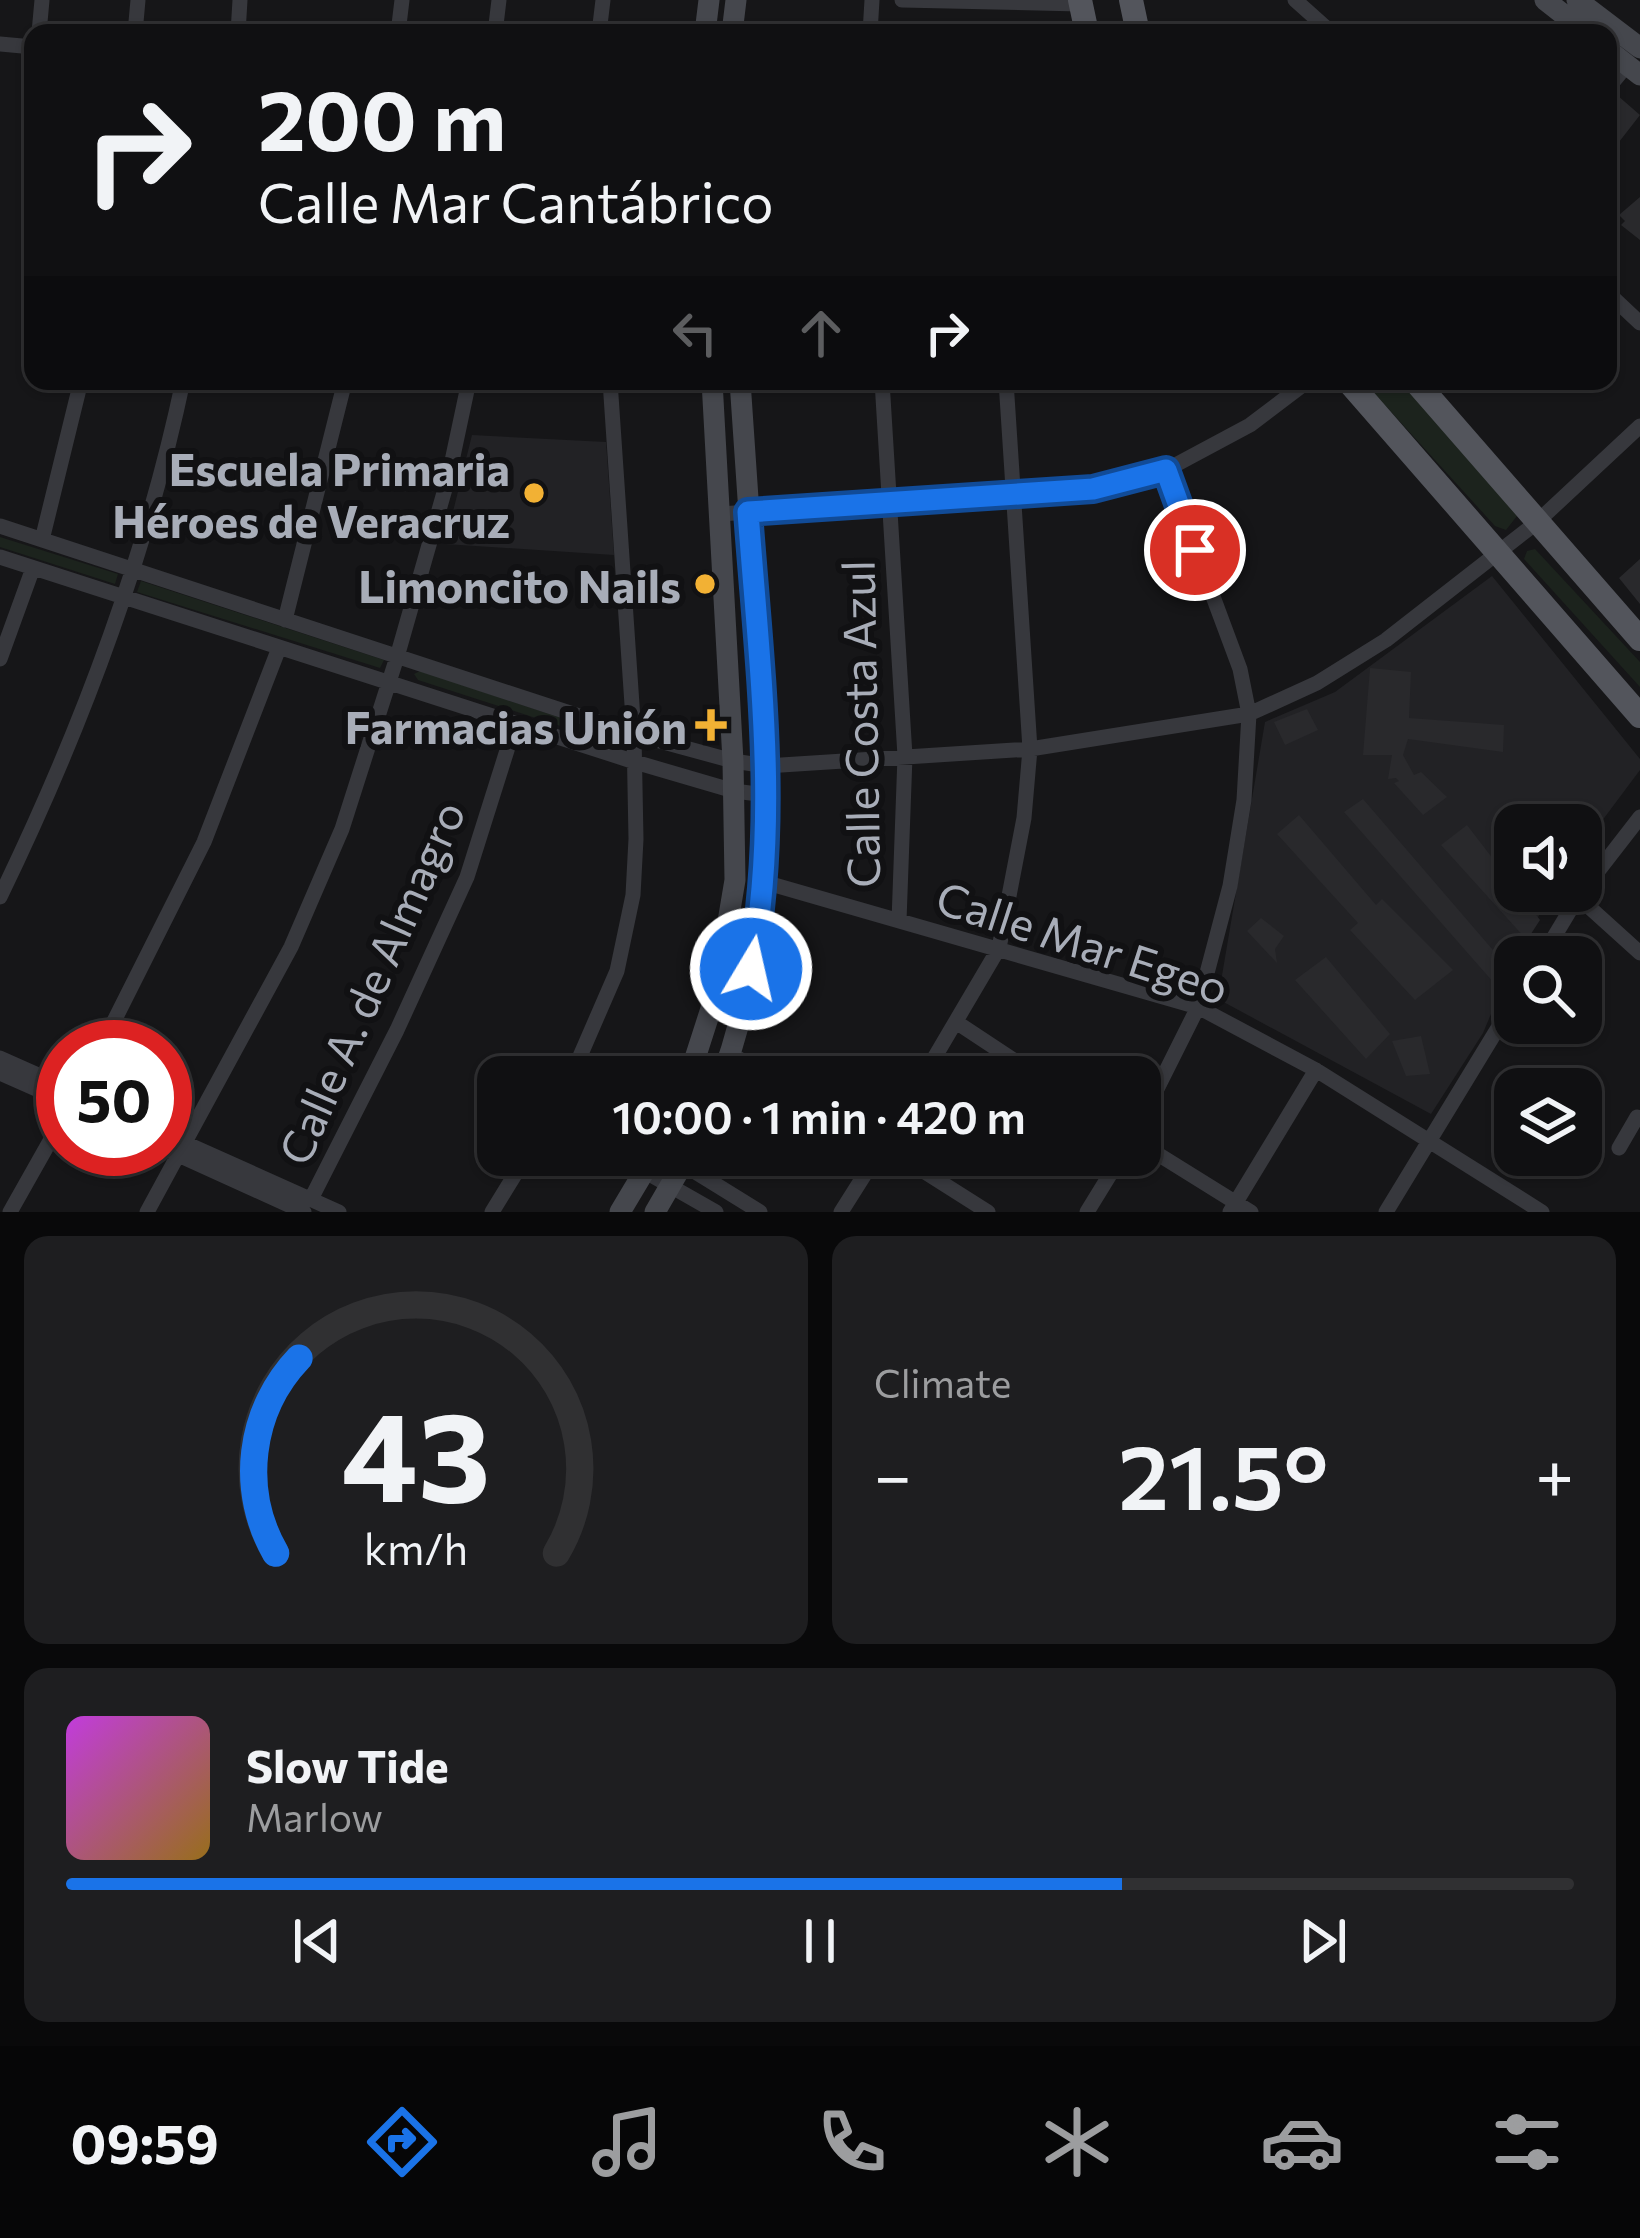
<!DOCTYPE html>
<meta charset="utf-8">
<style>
body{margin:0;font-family:Commissioner,sans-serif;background:#1e1e20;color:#f1f3f6;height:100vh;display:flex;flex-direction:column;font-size:45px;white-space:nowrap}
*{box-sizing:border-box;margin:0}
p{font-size:39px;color:#9c9d9f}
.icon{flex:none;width:66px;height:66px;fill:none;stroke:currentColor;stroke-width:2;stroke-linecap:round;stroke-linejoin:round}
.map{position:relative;height:1212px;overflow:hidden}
.sheet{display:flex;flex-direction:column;gap:24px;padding:24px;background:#09090a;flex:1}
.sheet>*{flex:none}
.top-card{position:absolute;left:24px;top:24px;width:1593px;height:366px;border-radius:24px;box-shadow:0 3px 9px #0004,0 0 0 3px #303032;background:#101012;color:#f1f3f6;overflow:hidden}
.fabs{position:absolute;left:1494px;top:804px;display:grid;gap:24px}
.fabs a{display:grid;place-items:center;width:108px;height:108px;border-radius:24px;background:#101012;box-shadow:0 3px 9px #0004,0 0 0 3px #303032;font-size:60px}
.speed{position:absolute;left:36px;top:1020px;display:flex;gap:24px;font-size:60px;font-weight:700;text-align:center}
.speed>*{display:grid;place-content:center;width:156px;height:156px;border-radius:50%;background:#101012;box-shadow:0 3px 9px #0004,0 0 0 3px #303032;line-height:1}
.speed .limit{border:18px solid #d22;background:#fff;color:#111}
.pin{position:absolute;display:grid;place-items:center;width:102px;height:102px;color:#fff;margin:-51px;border:6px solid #fff;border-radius:50%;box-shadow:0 3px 12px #0007}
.me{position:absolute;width:132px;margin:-66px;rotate:9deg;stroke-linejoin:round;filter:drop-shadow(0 0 9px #0008)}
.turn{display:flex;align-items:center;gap:42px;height:252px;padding:0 36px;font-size:54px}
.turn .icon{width:156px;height:156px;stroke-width:2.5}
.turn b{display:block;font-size:84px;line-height:102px}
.lanes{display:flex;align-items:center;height:114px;padding:0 36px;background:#0003;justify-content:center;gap:60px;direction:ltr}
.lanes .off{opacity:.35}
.big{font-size:90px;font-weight:600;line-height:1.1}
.sheet .tile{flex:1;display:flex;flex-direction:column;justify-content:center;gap:18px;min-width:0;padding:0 42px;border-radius:24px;background:#1e1e20}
.sheet .dial{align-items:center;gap:0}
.dial svg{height:312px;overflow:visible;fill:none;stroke:#303032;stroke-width:7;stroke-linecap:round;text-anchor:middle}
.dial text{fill:#f1f3f6;stroke:none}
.song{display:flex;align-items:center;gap:36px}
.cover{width:144px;height:144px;border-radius:18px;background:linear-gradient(135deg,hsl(290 70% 55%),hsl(40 70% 35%))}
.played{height:12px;border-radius:6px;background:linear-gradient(90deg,#1a73e8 70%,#303032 70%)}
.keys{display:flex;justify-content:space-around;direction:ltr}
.heat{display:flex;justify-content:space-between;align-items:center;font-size:66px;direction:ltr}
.sheet .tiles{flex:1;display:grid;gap:24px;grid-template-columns:1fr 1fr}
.tile:last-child{grid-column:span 2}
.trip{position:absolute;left:477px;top:1056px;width:684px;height:120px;border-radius:24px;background:#101012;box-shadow:0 3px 9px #0004,0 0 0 3px #303032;font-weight:600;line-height:120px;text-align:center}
.tabs{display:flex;height:192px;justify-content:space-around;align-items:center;background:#060607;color:#9c9d9f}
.tabs .icon{width:84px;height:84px}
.tabs .on{color:#1a73e8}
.tabs b{font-size:54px;color:#f1f3f6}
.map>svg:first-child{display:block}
.built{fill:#222225}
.green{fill:#1c231d}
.building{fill:#29292c}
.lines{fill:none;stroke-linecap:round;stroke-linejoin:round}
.street{stroke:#37383d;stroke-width:15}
.secondary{stroke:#45474d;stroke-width:21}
.primary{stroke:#53555c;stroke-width:24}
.route-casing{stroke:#114b97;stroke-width:30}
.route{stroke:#1a73e8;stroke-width:21}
.poi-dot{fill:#f2b134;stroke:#111113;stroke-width:4.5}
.labels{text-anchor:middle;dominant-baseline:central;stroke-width:12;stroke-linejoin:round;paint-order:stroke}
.poi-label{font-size:45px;font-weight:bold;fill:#a8adb8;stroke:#111113;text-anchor:end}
.street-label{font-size:45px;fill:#a8adb8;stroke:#111113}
</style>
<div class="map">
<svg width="1640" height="1212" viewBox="0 0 1640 1212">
<rect width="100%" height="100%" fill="#161618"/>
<path class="built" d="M472,435L606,442L614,555L445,544Z
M1492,576L1640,759V770L1581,849V825H1515V891H1553L1515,957L1483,1033L1431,1114L1218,999L1265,722L1335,692Z"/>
<path class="green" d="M1363,381H1402L1517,516L1506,530L1495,526Z
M0,537L118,574L115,584L0,547Z
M1535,549L1640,662V687L1524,559L1527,551Z
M141,581L384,660L380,668L137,592Z
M420,671L625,739L628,745L622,746L418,680L414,674Z"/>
<path class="building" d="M1617,95L1640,115L1619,142L1608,133V100Z
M1640,197V240L1621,225L1625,221L1619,215Z
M1640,559V604L1619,578Z
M1370,668L1411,672L1409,718L1504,725L1503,752L1408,739L1403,755L1414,775L1421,772L1447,797L1423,815L1394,783L1399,781L1396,778L1388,779L1392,755H1363Z
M1307,709L1318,730L1285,745L1274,722Z
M1363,799L1511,971L1501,991L1344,812Z
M1299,815L1376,905L1382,899L1453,970L1415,1000L1350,930L1358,923L1277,834Z
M1467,825L1540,920L1527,940L1441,845Z
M1261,918L1284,936L1275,949L1277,963L1247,931Z
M1326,957L1390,1034L1366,1059L1295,980Z
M1421,1036L1430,1074L1406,1076L1392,1041Z"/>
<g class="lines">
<path class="street" d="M902,0L1080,4
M1295,0L1332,33
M39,33L42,0
M135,33L138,0
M238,33L240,0
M398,33L402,0
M495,33L499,0
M599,33L603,0
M870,33L872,0
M0,44L33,47
M1608,88L1627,65
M1608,293L1640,323
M882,381L905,756L899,921
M720,514L1093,489L1166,470L1250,425L1308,381
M0,526L634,734L733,761L766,766L1030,749L1249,714L1317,683L1386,640L1536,523L1640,426
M42,540L81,381
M0,557L635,762L734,791L766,795
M285,620L345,381
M0,659L33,568
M764,882L1198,1007L1316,1070L1542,1212
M0,897C80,732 145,561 183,381
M1578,897L1640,953
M1542,957L1578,897L1640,817
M956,1022L1039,1077
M101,1047L204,842L279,648
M731,1054L769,1077
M0,1058L63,1086
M0,1073L63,1101
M571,1077L617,971L633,895L636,839L634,734L610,381
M923,1077L999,948L1024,818L1030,749L1006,381
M1140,1123L1198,1007L1230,886L1244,800L1249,714L1240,669L1166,470
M165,1134L339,1212
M1140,1143L1251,1212
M1619,1148L1637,1117
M165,1149L304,1212
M668,1155L760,1212
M898,1155L988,1212
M644,1171L716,1212
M311,1199L397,1030L467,877L515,725
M10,1212L63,1118
M147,1212L291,947L342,829L397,657L449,475L469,381
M492,1212L527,1155
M841,1212L877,1155
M1087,1212L1122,1155
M1230,1212L1316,1070
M1386,1212L1515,1000"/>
<path class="secondary" d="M1545,0L1587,33
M1577,0L1640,48
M705,33L709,0
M732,33L736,0
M1608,50L1640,75
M689,1077L716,993L735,880L733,761L712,381
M722,1077C775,932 767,781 757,630C751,547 745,464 740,381
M620,1212L654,1155
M655,1212L688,1155"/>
<path class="primary" d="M1080,0L1087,33
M1131,0L1138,33
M1348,381L1640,716
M1415,381L1640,639"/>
</g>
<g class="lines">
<g class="route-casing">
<path id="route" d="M751,969C780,818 759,664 748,512L1093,489L1166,470L1195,550"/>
</g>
<use href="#route" class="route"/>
</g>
<g class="poi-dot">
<circle cx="534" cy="493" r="12"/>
<circle cx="705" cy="584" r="12"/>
<path d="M705 707h12v12h12v12h-12v12h-12v-12h-12v-12h12z"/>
</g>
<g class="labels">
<g class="poi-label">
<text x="510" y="467">Escuela Primaria<tspan x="510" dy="52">Héroes de Veracruz</tspan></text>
<text x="681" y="584">Limoncito Nails</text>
<text x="687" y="725">Farmacias Unión</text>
</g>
<g class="street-label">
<text transform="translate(859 724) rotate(-91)">Calle Costa Azul</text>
<text transform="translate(1083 941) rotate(18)">Calle Mar Egeo</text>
<text transform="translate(370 982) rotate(-66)">Calle A. de Almagro</text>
</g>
</g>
</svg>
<div class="fabs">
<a><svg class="icon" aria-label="sound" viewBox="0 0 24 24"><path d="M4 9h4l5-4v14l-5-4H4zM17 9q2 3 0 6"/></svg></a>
<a><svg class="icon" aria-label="search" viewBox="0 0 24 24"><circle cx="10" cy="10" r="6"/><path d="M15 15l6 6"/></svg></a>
<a><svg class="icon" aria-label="layers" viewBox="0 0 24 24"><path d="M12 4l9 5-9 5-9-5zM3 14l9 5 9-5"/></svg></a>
</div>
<div class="speed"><div class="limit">50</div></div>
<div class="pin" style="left:1195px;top:550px;background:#d93025"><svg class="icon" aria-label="arrive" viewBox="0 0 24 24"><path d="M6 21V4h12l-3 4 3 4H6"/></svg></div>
<svg class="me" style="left:751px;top:969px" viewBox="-20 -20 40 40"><circle r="17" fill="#1a73e8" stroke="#fff" stroke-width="3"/><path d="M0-11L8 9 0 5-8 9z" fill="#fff"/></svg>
<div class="trip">10:00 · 1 min · 420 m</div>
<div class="top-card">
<div class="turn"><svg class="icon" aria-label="right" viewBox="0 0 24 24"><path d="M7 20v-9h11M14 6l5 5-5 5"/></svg><div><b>200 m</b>Calle Mar Cantábrico</div></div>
<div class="lanes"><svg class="icon off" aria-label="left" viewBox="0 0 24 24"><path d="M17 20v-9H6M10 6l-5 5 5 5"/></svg><svg class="icon off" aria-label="ahead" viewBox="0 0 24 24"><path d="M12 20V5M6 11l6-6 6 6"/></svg><svg class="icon" aria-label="right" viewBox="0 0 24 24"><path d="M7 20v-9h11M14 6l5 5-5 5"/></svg></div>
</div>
</div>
<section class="sheet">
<div class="tiles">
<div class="tile dial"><svg viewBox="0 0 100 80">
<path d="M14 69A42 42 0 1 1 86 69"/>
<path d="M14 69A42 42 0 0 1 20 19" stroke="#1a73e8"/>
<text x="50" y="56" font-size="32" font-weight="700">43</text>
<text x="50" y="72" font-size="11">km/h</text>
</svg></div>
<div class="tile"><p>Climate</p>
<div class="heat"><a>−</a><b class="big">21.5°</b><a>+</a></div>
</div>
<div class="tile">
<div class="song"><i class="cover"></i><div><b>Slow Tide</b><p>Marlow</p></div></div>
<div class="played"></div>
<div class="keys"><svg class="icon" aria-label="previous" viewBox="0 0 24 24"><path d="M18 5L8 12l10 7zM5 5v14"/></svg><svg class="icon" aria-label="pause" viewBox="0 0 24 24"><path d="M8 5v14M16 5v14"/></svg><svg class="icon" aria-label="next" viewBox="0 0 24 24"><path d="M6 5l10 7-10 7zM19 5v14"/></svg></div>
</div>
</div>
</section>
<nav class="tabs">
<b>09:59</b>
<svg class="icon on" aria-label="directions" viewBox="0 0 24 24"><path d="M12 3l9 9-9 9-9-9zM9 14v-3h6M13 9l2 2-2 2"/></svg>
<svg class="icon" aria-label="music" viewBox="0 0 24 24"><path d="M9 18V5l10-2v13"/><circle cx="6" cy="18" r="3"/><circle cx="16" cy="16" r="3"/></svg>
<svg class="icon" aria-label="phone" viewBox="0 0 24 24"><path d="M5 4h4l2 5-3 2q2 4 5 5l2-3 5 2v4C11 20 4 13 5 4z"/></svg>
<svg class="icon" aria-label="climate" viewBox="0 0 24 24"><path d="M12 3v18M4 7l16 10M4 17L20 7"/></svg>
<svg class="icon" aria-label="car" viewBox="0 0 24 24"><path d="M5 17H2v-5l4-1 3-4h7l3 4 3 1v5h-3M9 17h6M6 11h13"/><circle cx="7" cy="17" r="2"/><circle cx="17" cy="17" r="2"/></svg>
<svg class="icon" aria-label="filters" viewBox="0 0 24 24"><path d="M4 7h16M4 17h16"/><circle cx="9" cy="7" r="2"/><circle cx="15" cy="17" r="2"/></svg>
</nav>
